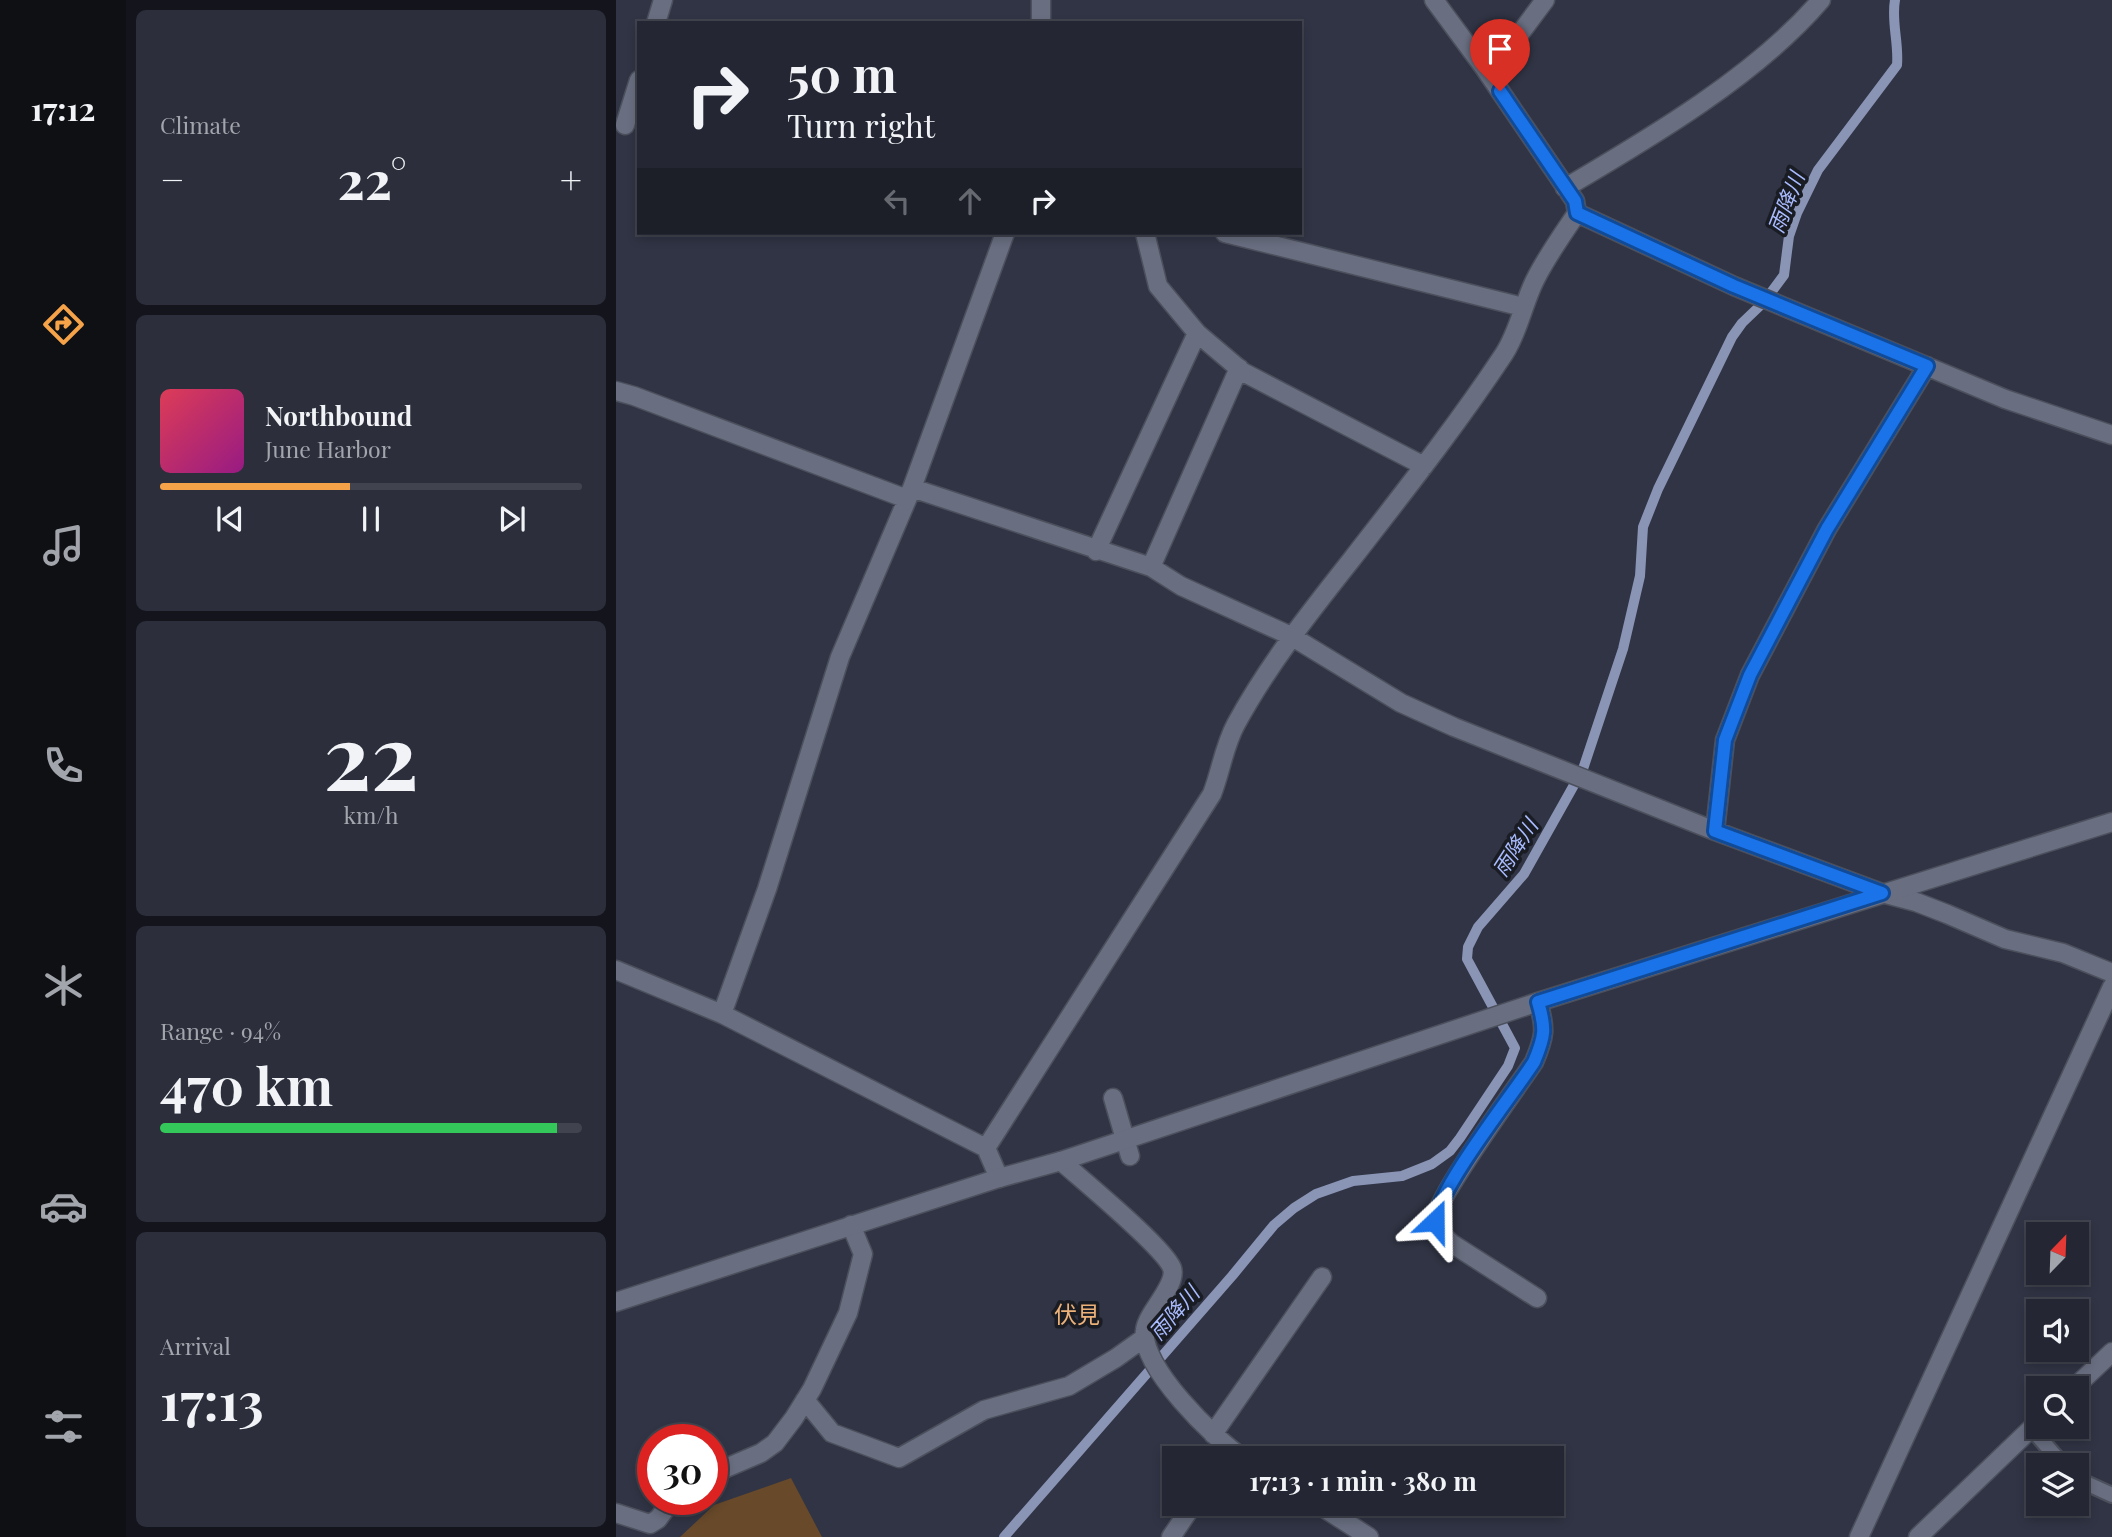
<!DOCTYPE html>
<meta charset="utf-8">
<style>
body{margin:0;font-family:"Playfair Display","Noto Sans JP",serif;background:#2c2f3b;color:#f1f3f6;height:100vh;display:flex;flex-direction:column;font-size:26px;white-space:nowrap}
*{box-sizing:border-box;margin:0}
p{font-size:23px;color:#a3a5ac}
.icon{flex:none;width:38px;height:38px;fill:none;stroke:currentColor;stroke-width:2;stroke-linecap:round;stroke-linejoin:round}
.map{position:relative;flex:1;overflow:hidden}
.drawer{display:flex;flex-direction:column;gap:10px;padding:10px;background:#14151c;width:490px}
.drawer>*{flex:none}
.guide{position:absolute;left:21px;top:21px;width:665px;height:214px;border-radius:0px;box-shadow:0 4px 10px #0003,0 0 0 2px #41444e;background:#242733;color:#f1f3f6;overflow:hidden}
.needle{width:46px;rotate:23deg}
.fabs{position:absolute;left:1410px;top:1222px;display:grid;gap:14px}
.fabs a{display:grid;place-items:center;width:63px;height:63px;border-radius:0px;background:#242733;box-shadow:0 4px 10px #0003,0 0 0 2px #41444e;font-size:35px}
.speed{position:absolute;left:21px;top:1424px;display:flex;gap:14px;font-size:35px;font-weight:700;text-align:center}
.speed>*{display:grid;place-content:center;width:91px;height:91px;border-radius:50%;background:#242733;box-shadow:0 4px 10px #0003,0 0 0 2px #41444e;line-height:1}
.speed .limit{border:10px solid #d22;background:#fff;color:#111}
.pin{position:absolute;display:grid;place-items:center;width:60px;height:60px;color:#fff;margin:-72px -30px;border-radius:50% 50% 50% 0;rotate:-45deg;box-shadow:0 0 7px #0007}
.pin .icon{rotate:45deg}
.me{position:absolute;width:77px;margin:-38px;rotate:23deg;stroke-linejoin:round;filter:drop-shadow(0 0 5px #0008)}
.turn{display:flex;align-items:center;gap:24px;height:147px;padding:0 35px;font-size:32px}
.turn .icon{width:91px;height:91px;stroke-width:2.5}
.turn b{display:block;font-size:49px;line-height:60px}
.lanes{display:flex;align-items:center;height:66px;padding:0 35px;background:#0003;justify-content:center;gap:35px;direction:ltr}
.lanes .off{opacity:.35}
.big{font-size:52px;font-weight:700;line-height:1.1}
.drawer .widget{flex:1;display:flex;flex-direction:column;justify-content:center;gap:10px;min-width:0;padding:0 24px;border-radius:10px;background:#2c2f3b}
.drawer .dial{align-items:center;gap:0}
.dial b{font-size:91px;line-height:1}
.song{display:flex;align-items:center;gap:21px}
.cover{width:84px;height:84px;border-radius:10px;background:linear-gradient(135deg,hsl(350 70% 55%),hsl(310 70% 35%))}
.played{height:7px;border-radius:4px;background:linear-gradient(90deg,#f6a248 45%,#41444e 45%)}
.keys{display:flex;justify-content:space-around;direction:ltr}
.heat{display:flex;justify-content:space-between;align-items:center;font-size:38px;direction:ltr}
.charge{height:10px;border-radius:5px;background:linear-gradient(90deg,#34c759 94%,#41444e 0)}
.trip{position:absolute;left:546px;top:1446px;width:402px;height:70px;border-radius:0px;background:#242733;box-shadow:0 4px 10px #0003,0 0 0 2px #41444e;font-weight:700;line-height:70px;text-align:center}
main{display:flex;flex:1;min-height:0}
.tab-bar{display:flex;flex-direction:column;width:126px;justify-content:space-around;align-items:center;background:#0e1014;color:#a3a5ac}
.tab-bar .icon{width:49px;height:49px}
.tab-bar .active{color:#f6a248}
.tab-bar b{font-size:32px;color:#f1f3f6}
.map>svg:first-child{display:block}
.green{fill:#68492a}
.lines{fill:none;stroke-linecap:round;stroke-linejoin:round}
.stream{stroke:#8a94b5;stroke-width:10}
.lane-casing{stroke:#4c505d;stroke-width:18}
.street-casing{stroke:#4c505d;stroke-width:21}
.secondary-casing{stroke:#4c505d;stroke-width:21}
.lane{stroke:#696e80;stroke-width:14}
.street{stroke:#696e80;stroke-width:18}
.secondary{stroke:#696e80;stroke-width:18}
.route-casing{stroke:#114b97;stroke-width:18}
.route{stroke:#1a73e8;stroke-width:12}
.labels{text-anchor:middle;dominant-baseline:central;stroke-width:7;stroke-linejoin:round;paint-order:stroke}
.water-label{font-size:21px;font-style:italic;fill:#a8bbff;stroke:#1a1c23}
.quarter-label{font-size:23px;fill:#ecb179;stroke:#1a1c23}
</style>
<main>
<nav class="tab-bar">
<b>17:12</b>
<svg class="icon active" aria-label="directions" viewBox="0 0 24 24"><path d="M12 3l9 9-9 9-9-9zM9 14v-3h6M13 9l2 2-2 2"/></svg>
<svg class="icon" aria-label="music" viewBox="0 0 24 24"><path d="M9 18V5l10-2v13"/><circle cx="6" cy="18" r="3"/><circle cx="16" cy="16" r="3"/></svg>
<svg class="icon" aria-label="phone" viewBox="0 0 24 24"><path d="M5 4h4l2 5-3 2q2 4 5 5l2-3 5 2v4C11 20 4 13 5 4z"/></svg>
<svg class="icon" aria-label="climate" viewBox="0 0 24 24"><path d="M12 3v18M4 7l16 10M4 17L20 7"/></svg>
<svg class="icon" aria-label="car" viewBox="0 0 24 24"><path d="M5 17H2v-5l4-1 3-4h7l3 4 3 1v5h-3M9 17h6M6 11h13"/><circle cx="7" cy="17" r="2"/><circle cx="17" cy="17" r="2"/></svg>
<svg class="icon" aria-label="filters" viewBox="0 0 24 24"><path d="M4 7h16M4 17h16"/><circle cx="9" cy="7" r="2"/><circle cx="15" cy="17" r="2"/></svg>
</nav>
<section class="drawer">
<div class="widget"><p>Climate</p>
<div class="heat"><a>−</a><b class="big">22°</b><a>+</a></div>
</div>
<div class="widget">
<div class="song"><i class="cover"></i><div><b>Northbound</b><p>June Harbor</p></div></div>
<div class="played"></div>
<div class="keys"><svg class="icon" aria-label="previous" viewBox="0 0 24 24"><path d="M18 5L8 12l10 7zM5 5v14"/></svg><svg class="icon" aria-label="pause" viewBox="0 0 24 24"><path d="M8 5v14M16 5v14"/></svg><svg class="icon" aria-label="next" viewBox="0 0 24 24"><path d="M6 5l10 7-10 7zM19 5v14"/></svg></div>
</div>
<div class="widget dial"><b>22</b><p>km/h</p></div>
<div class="widget"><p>Range · 94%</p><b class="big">470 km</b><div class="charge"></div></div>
<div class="widget"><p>Arrival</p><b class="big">17:13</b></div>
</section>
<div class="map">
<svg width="1496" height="1537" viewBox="0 0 1496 1537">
<rect width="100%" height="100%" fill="#303444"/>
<path class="green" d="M175,1478L206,1537H64L98,1505Z"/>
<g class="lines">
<path class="stream" d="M388,1537L616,1276L658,1225L678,1208L700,1194L737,1181L786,1176L816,1164L834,1151L844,1138L892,1066L899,1048L851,959L852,947L862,927L908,874L967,769L1007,649L1024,576L1027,527L1042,489L1116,337L1126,323L1148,302L1168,275L1173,236L1181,213L1202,170L1281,65C1283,43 1275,21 1279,0"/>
<g class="lane-casing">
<path id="lane" d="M1415,1428L1447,1465
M1461,1479L1496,1495"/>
</g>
<g class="street-casing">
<path id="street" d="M425,0V23
M40,23L47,0
M873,75L929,0
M9,125L23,80
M949,188C1034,138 1141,75 1205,0
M961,213L1118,286L1389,399L1496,435
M529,233L542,286L581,333L627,372L808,466
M609,233L907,307
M0,391L18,396L291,499
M296,488L535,567L565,586L675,636L785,703L838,727L1099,831L1266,893L1300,902L1331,914L1389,939L1447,953L1496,973
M480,551L581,333
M535,567L623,368
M1099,831L1109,740L1134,675L1211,529L1311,366
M0,970L106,1014L370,1148L383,1178
M106,1014L151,889L224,657L296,488L389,233
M497,1098L514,1156
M370,1148L596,794C605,771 608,746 620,724C652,665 694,612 736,559C788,492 841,425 888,354C903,331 907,304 919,280C931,256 946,235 961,213L959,201L869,69L818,0
M445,1161C466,1180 548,1247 556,1268C562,1285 531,1312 529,1330C523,1365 599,1440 627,1458
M921,1298L835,1243C829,1237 820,1230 819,1221C817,1202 902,1086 918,1062C929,1036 930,1029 922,1002
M1458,1388L1496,1352
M189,1400L216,1433L283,1458L368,1410L453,1386L500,1358L528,1338
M597,1434L706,1277
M96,1474L145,1453L159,1443L178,1418L196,1389L232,1313L247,1254L235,1225
M700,1503L753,1537
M0,1513L34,1524L42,1519L56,1500
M555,1537L578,1503
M1302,1537L1423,1421"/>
</g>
<g class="secondary-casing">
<path id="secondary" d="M0,1302L383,1178L445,1161L922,1002L1496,822
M1243,1537L1496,987"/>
</g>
<use href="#lane" class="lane"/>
<use href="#street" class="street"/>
<use href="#secondary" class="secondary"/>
</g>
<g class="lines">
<g class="route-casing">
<path id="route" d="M819,1221C824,1186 895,1097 918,1062C929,1036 930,1029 922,1002L1266,893L1099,831L1109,740L1134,675L1211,529L1311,366L1118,286L961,213L959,201L884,91"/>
</g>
<use href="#route" class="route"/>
</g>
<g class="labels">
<g class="water-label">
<text transform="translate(1169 202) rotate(-69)">雨降川</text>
<text transform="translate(898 847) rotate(-57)">雨降川</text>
<text transform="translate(557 1312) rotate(-49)">雨降川</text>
</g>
<g class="quarter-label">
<text x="461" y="1313">伏見</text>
</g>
</g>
</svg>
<div class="fabs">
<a><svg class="needle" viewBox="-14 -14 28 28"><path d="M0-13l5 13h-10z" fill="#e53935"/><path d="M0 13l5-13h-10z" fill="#a3a5ac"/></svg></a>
<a><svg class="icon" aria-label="sound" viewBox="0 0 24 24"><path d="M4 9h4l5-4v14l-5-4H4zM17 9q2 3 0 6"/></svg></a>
<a><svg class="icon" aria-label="search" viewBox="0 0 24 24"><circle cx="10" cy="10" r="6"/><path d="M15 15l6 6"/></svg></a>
<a><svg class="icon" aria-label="layers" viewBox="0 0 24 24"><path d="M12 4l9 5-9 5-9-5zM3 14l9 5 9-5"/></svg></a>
</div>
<div class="speed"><div class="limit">30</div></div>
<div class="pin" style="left:884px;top:91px;background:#d93025"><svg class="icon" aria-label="arrive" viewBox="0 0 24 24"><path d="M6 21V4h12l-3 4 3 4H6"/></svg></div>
<svg class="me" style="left:819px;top:1221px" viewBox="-20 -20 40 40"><path d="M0-17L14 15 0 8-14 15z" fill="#1a73e8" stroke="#fff" stroke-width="4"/></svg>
<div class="trip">17:13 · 1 min · 380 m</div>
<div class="guide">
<div class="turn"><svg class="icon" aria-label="right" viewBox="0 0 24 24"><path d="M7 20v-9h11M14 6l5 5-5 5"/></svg><div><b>50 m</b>Turn right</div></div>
<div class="lanes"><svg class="icon off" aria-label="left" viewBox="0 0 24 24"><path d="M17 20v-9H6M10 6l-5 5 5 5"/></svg><svg class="icon off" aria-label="ahead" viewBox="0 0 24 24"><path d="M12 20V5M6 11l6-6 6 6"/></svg><svg class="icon" aria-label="right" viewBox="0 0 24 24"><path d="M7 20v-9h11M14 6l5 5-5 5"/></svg></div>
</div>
</div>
</main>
